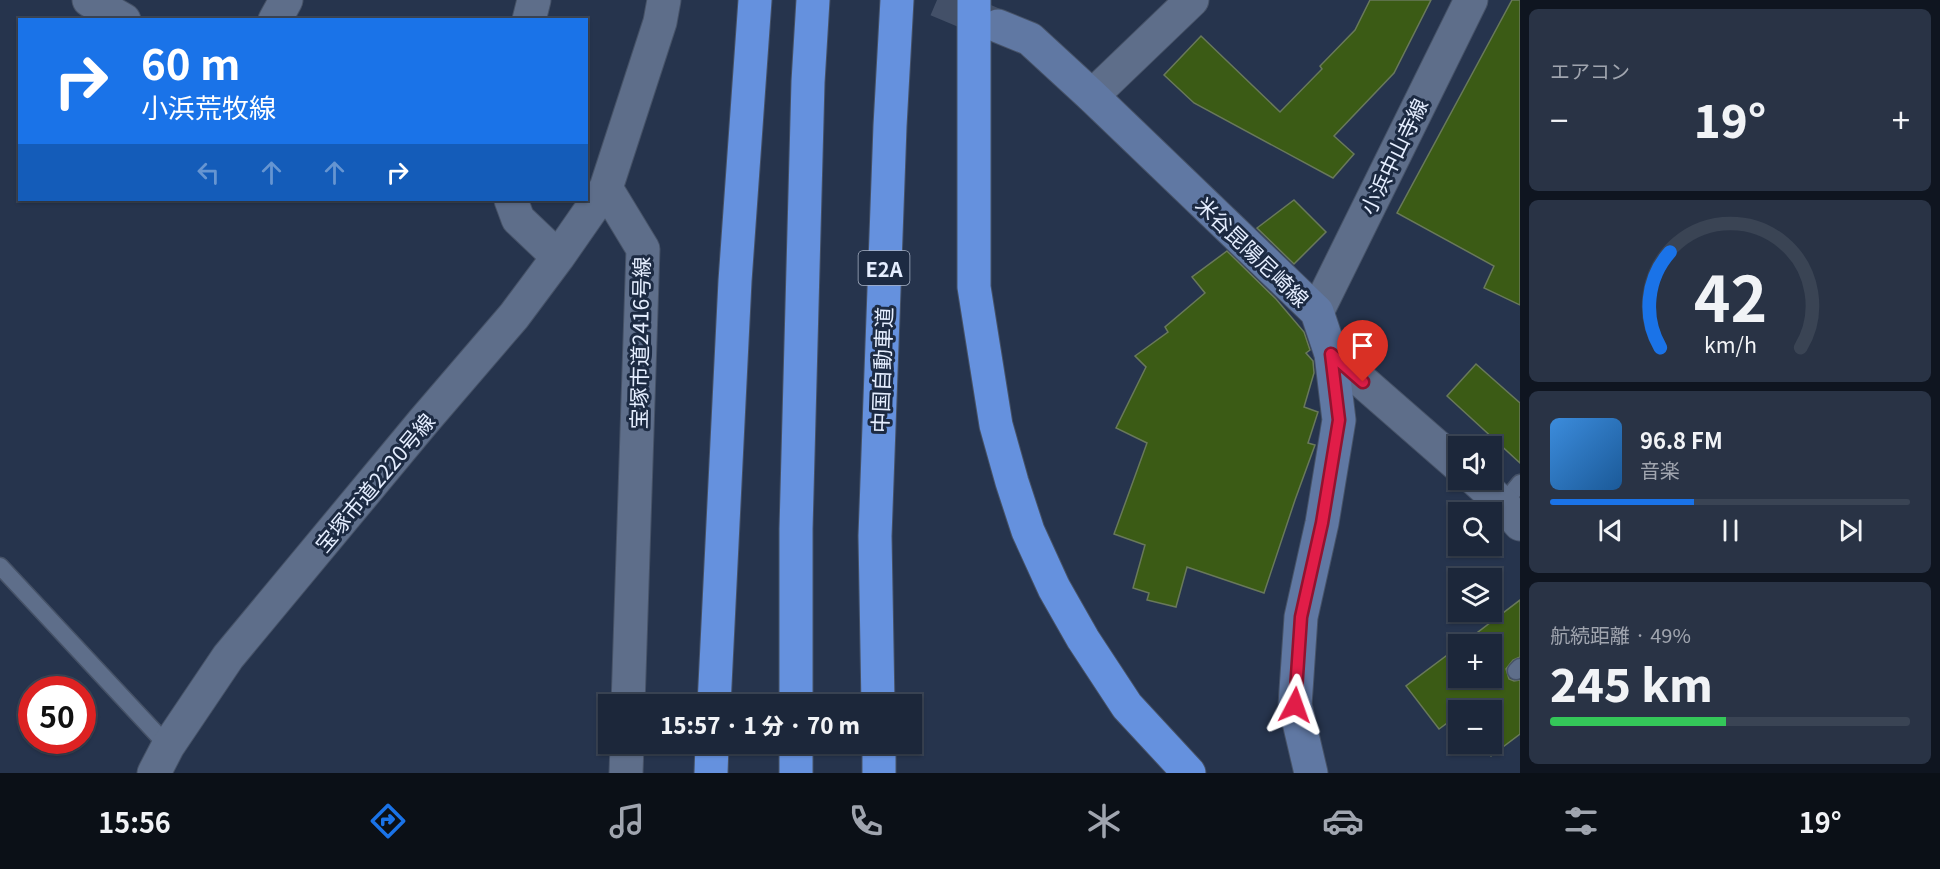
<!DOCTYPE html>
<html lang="ja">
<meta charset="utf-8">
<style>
body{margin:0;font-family:Georgia,"Noto Sans JP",serif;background:#293345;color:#f1f3f6;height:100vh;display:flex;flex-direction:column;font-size:22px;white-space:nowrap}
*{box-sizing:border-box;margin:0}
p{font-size:20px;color:#a0a5af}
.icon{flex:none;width:33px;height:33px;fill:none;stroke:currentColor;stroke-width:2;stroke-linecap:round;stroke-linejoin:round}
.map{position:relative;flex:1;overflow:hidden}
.side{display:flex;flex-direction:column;gap:9px;padding:9px;background:#0f1520;width:420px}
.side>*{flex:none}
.banner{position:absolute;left:18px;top:18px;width:570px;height:183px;border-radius:0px;box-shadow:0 2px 4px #0004,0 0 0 2px #3a4454;background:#1a73e8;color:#fff;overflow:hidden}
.tools{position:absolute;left:1448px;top:436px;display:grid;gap:12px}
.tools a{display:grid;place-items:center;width:54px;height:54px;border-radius:0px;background:#1c273a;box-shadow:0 2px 4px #0004,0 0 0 2px #3a4454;font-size:30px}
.speed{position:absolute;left:18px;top:676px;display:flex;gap:12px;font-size:30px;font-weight:700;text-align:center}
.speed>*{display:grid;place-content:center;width:78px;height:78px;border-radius:50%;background:#1c273a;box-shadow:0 2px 4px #0004,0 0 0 2px #3a4454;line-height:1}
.speed .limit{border:9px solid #d22;background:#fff;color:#111}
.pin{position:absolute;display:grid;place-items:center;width:51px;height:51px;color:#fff;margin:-62px -26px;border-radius:50% 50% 50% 0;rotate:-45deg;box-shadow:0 0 6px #0007}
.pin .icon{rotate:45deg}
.me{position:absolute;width:66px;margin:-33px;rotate:4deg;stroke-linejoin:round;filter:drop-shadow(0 0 4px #0008)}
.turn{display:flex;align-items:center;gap:21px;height:126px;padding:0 24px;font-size:27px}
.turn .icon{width:78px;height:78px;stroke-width:2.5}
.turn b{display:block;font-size:42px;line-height:51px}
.lanes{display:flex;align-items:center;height:57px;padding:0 24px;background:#0003;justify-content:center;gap:30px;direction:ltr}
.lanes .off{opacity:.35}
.big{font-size:45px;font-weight:800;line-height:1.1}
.side .card{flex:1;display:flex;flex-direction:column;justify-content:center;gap:9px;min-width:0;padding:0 21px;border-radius:9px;background:#293345}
.side .dial{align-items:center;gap:0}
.dial svg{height:156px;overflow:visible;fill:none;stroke:#3a4454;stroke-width:7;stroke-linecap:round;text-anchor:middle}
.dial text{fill:#f1f3f6;stroke:none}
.song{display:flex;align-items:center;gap:18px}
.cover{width:72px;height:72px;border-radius:9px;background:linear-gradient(135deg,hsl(210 70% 55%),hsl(210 70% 35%))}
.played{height:6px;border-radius:3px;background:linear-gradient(90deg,#1a73e8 40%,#3a4454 40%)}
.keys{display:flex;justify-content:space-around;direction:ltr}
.heat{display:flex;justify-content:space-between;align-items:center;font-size:33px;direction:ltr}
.charge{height:9px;border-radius:4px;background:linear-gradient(90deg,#34c759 49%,#3a4454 0)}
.trip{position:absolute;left:598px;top:694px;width:324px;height:60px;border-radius:0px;background:#1c273a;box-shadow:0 2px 4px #0004,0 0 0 2px #3a4454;font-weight:800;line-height:60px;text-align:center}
.menu{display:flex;height:96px;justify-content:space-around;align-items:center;background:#0b1017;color:#a0a5af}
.menu .icon{width:42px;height:42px}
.menu .active{color:#1a73e8}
.menu b{font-size:27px;color:#f1f3f6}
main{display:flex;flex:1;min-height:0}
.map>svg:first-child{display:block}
.building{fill:#3b5b15;stroke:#69795b;stroke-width:1.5}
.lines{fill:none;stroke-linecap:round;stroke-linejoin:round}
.secondary-tunnel{stroke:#435068;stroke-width:33;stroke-dasharray:33 16;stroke-linecap:butt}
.lane-casing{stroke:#465267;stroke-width:19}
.street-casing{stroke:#465267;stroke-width:35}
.secondary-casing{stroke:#465267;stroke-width:35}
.highway-casing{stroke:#465267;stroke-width:35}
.lane{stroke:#5e6e8a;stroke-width:16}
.street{stroke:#5e6e8a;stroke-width:33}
.secondary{stroke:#6078a3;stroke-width:33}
.highway{stroke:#6591de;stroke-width:33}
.route-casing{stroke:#92132f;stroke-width:15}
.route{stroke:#e11d48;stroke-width:10}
.labels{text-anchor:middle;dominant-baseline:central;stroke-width:6;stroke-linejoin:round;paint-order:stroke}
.shield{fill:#1c2a42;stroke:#a9b3c6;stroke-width:1.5}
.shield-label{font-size:20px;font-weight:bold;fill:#e5eeff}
.street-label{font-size:21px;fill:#e5eeff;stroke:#1c2a42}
</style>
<main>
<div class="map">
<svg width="1520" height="773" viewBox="0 0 1520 773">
<rect width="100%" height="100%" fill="#26344d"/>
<path class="building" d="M1370,0H1431L1394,73L1334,136L1354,154L1333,178L1194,103L1164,75L1201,36L1280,112L1322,69L1320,66L1355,30Z
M1512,0H1520V305L1484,288L1494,266L1397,213Z
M1294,200L1326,232L1294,264L1257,228Z
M1227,251L1276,299L1304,332L1310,350L1306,353L1313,361L1314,373L1304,407L1318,412L1308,443L1315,445L1295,500L1264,593L1187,567L1176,607L1147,600L1149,593L1133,588L1145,545L1114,534L1147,443L1116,428L1146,367L1135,356L1168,332L1165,327L1205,293L1192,277Z
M1476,364L1520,403V463L1447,396Z
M1520,600V657L1513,660L1506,669L1509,679L1514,681L1520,680V734L1491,756L1483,744H1491V711H1458V715L1439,729L1406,686L1458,647V678H1491V645H1461Z"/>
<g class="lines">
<path class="secondary-tunnel" d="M937,0L998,26"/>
<g class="lane-casing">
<path id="lane" d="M1503,504L1520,483
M0,566L168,746
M1516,671L1520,667"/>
</g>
<g class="street-casing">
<path id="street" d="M89,0L124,20
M275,20L286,0
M529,20L534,0
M1092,96L1192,0
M558,257L606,188
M1317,312L1471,0
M1331,354L1458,465
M1476,480L1503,504L1520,524
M628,705L643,249L606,188L660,22L664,0
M154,773L168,746L228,657L423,422L514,316L558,257L518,219L511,200
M626,773L627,744"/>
</g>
<g class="secondary-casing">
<path id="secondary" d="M998,26L1030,39L1092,96L1317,312L1331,354L1339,420L1322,523L1301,617L1295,705L1311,773"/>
</g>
<g class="highway-casing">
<path id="highway" d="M974,0V287L996,425L1012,482L1028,531L1054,588L1083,639L1127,706L1189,773
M714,705L735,281L755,0
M796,705V529L808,82L813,0
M878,705L875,536L890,126L897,0
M879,744V773
M711,773L712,744
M796,773V744"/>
</g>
<use href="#lane" class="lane"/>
<use href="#street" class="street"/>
<use href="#secondary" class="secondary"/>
<use href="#highway" class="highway"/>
</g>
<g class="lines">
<g class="route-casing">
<path id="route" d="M1295,705L1301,617L1322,523L1339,420L1331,354L1363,382"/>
</g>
<use href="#route" class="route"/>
</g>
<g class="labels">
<rect class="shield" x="858.5" y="251" width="51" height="34" rx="4.5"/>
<g class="shield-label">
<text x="884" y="268">E2A</text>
</g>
<g class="street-label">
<text transform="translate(1393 156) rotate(-64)">小浜中山寺線</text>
<text transform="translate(1253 251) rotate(44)">米谷昆陽尼崎線</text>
<text transform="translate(639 343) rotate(-89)">宝塚市道2416号線</text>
<text transform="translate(881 370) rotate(-88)">中国自動車道</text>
<text transform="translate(374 482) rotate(-50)">宝塚市道2220号線</text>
</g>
</g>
</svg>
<div class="tools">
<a><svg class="icon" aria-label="sound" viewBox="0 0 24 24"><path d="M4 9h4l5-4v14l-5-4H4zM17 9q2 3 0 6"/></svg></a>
<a><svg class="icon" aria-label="search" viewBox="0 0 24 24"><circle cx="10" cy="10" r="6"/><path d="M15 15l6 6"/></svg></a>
<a><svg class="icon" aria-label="layers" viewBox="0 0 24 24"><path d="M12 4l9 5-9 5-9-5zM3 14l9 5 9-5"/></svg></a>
<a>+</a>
<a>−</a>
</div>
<div class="speed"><div class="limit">50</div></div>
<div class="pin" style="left:1363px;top:382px;background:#d93025"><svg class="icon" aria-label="arrive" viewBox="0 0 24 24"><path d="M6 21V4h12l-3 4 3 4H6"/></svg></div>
<svg class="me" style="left:1295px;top:705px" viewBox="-20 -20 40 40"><path d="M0-17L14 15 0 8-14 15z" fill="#e11d48" stroke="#fff" stroke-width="4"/></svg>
<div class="trip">15:57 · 1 分 · 70 m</div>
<div class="banner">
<div class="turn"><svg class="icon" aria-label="right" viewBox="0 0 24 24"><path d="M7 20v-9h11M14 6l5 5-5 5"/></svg><div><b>60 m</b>小浜荒牧線</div></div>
<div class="lanes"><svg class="icon off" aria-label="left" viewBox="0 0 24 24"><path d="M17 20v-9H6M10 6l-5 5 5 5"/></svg><svg class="icon off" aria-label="ahead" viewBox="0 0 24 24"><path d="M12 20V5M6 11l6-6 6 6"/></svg><svg class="icon off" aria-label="ahead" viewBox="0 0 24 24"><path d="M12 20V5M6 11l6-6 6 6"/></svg><svg class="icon" aria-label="right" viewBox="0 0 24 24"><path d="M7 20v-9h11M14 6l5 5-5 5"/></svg></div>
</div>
</div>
<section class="side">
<div class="card"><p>エアコン</p>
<div class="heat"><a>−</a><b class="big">19°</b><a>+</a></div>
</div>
<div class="card dial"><svg viewBox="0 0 100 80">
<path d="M14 69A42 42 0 1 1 86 69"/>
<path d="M14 69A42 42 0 0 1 19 20" stroke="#1a73e8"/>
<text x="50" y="56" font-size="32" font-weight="700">42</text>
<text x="50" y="72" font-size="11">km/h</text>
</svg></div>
<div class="card">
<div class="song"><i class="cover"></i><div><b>96.8 FM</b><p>音楽</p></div></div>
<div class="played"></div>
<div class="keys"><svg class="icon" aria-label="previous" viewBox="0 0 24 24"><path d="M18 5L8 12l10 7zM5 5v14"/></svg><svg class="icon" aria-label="pause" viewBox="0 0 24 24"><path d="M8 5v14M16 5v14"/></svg><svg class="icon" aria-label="next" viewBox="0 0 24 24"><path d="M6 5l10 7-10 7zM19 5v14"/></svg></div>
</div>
<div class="card"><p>航続距離 · 49%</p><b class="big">245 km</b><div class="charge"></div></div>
</section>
</main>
<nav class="menu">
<b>15:56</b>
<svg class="icon active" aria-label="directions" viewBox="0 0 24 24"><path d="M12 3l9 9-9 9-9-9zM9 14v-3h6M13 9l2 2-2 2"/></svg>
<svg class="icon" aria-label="music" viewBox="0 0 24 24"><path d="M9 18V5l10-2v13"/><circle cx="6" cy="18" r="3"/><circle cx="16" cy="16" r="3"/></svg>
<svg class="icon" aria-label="phone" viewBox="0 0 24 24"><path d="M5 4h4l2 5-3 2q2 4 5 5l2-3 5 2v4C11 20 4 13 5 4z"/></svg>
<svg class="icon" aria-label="climate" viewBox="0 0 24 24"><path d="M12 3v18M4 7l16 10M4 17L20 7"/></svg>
<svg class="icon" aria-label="car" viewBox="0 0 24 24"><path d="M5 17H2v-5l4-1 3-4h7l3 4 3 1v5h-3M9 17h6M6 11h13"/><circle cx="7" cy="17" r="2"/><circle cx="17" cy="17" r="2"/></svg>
<svg class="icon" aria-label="filters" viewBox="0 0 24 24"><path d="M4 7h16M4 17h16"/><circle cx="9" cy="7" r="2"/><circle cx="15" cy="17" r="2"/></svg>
<b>19°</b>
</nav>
